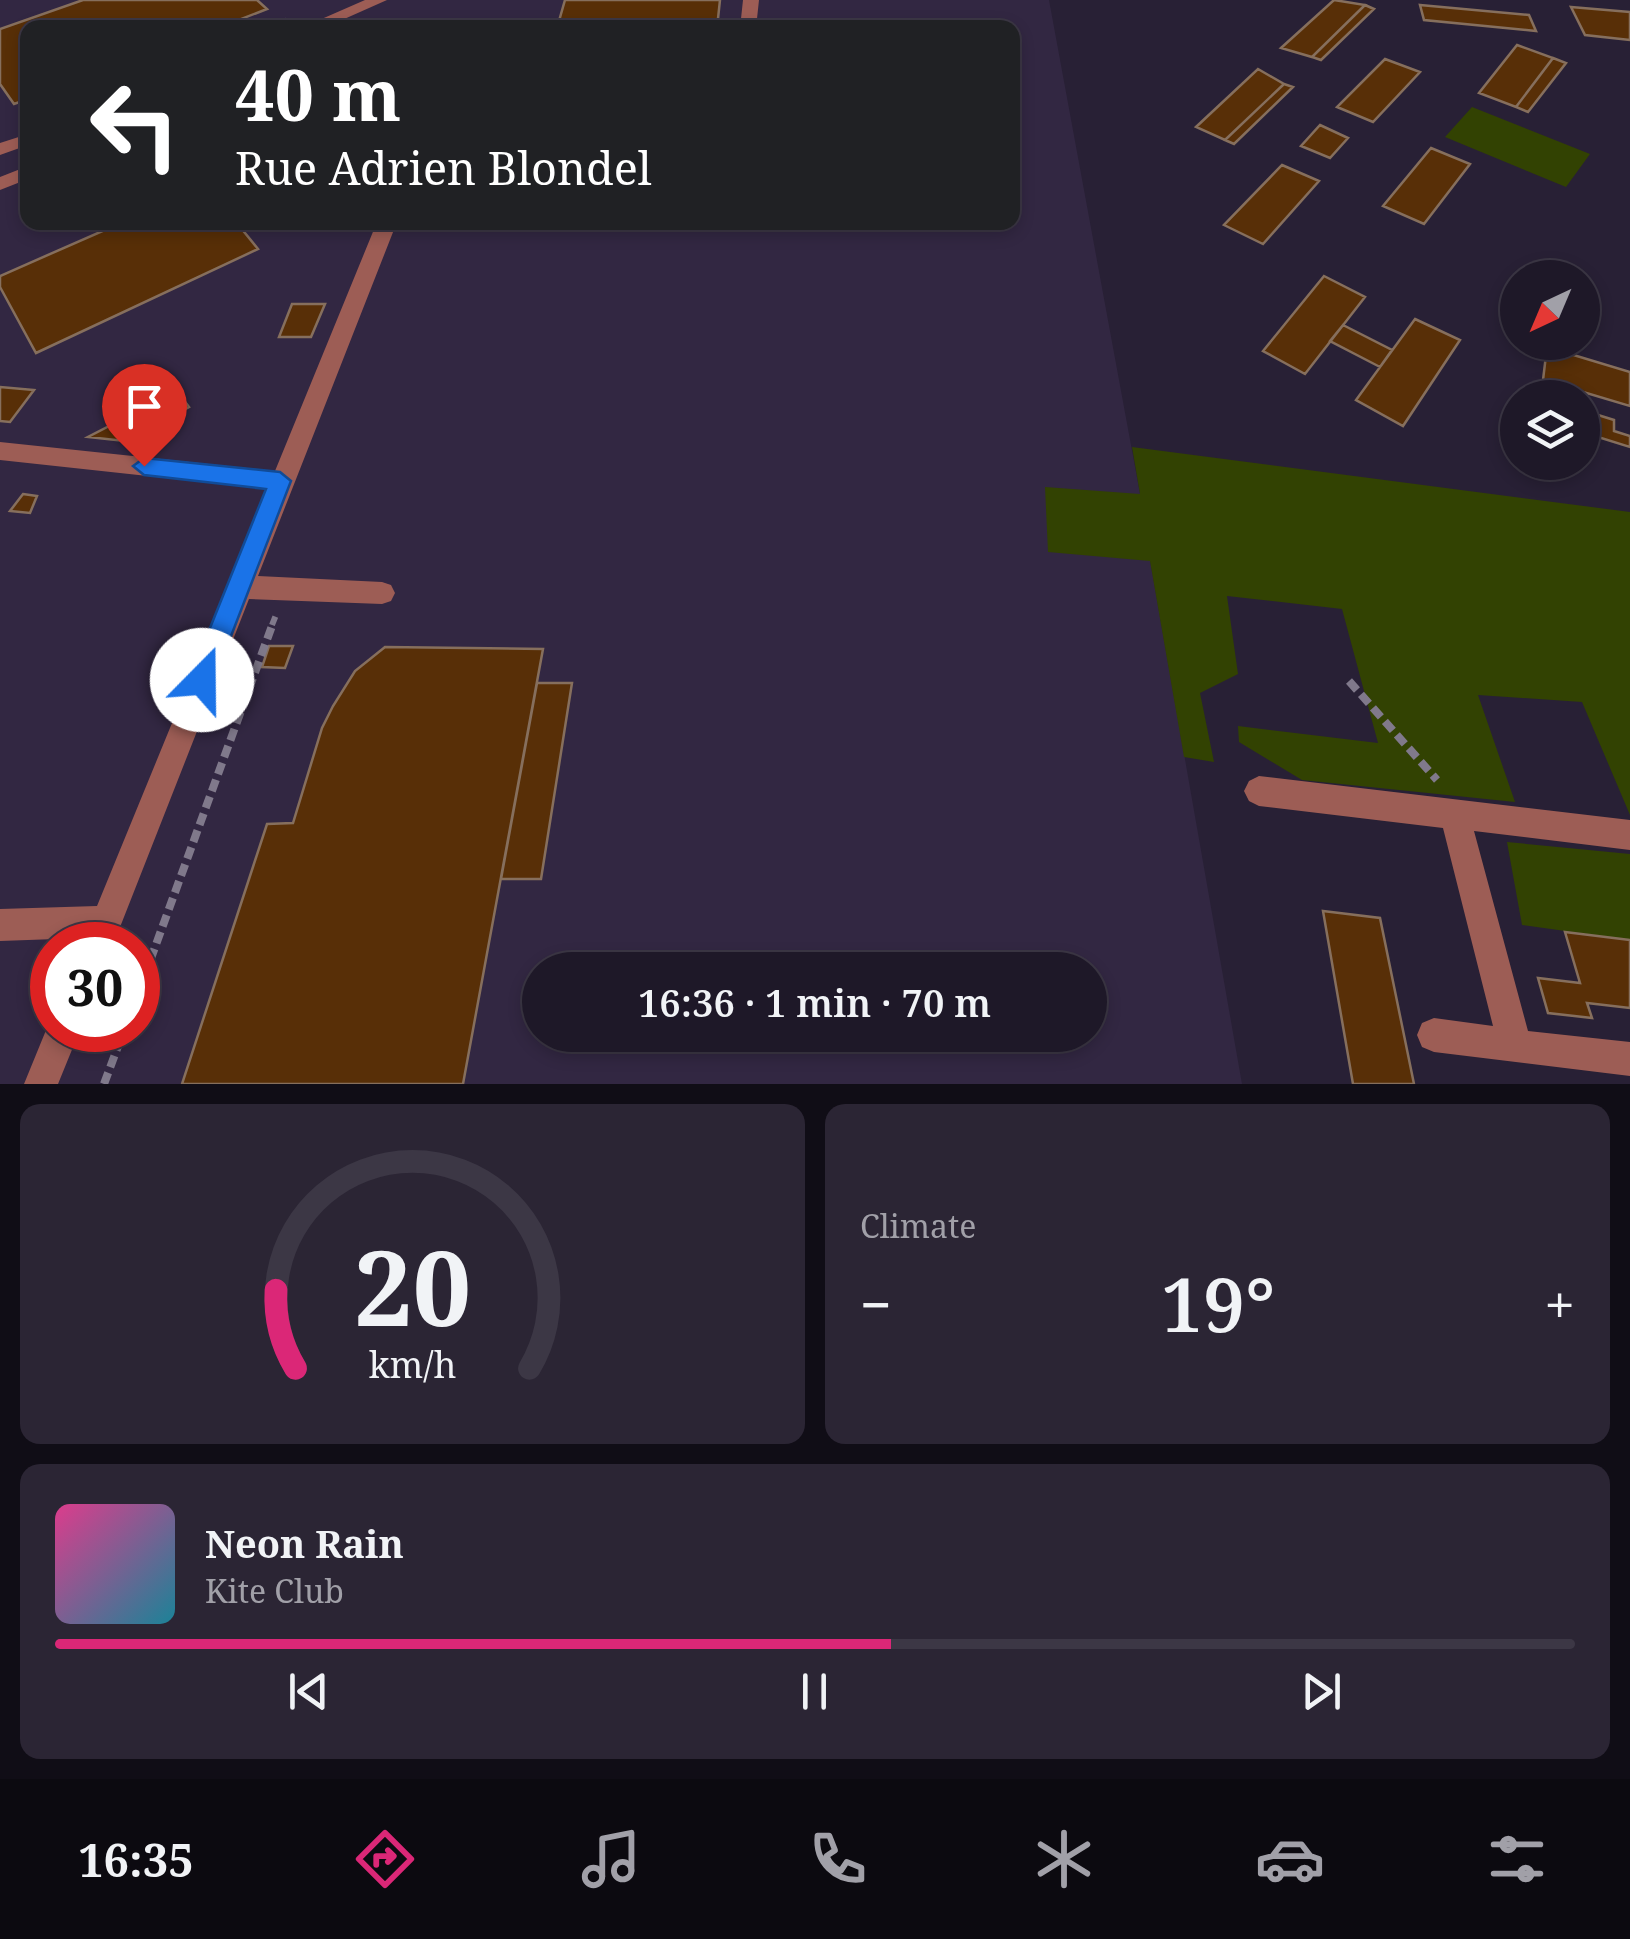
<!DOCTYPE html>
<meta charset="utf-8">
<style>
body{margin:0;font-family:"Noto Serif",serif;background:#2b2534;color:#f1f3f6;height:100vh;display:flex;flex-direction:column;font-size:38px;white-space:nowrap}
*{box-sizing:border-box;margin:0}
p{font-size:32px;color:#a1a0a8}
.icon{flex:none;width:55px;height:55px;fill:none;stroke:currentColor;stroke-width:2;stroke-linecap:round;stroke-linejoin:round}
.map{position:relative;height:1084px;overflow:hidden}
.details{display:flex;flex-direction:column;gap:20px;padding:20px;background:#100d16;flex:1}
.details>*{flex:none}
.guide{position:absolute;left:20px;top:20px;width:1000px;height:210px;border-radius:20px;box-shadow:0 5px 15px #0003,0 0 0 2px #3c3745;background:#202124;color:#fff;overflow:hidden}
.needle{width:65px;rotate:224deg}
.tools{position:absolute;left:1500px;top:260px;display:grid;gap:20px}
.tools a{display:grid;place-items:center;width:100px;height:100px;border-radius:50%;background:#1e1828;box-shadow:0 5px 15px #0003,0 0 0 2px #3c3745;font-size:50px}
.speed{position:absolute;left:30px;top:922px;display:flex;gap:20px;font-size:50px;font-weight:700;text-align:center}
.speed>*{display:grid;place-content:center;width:130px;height:130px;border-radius:50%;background:#1e1828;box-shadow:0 5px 15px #0003,0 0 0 2px #3c3745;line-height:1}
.speed .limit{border:15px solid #d22;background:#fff;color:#111}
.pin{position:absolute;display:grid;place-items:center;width:85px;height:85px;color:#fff;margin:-102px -42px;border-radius:50% 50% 50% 0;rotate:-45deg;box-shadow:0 0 10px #0007}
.pin .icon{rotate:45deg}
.me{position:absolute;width:110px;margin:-55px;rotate:22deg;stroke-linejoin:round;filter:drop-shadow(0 0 8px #0008)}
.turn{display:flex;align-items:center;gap:35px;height:210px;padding:0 50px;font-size:45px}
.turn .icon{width:130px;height:130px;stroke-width:2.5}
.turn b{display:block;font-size:70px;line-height:85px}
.big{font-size:75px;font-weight:600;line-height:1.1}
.details .card{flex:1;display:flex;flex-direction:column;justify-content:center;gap:15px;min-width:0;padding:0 35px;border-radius:20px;background:#2b2534}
.details .dial{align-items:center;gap:0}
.dial svg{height:260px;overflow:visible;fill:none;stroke:#3c3745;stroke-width:7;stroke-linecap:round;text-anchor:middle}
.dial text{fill:#f1f3f6;stroke:none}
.song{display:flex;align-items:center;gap:30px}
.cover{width:120px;height:120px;border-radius:15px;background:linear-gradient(135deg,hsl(330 70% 55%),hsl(190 70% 35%))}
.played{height:10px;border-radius:5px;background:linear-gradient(90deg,#db2777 55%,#3c3745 55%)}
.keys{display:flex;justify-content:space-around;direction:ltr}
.heat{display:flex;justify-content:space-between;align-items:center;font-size:55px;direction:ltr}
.details .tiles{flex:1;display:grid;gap:20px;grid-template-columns:1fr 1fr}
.card:last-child{grid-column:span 2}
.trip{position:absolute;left:522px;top:952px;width:585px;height:100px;border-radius:50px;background:#1e1828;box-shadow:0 5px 15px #0003,0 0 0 2px #3c3745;font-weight:600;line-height:100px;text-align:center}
.dock{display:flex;height:160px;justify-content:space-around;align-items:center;background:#0c0a10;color:#a1a0a8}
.dock .icon{width:70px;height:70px}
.dock .on{color:#db2777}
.dock b{font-size:45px;color:#f1f3f6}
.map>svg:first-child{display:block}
.built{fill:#322742;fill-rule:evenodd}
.green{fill:#324202}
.building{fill:#582f07;stroke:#866f5d;stroke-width:2.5}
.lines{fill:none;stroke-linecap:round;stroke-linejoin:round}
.path-far2{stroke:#80798b;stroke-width:5;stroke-dasharray:8 4;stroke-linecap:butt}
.path-far1{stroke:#80798b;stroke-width:6;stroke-dasharray:9 5;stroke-linecap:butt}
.path{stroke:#80798b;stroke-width:8;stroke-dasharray:12 6;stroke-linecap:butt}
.minor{fill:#9d5d55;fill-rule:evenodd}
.route{fill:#1a73e8;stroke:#114b97;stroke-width:2.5}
</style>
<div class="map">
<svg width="1630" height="1084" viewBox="0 0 1630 1084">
<rect width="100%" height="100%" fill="#282035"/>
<path class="built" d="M0,0H1049L1140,494L1048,551L1150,560L1242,1084H0ZM28,28H1012V222H28ZM52,945H138V1030H52ZM540,970H1090V1035H540Z"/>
<path class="green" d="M1472,107L1590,154L1566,187L1445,137Z
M1132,447L1630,512V815L1582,702L1478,695L1515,802L1302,780L1239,742L1238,726L1378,743L1342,609L1227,596L1238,674L1200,693L1214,762L1184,757L1150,561L1048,552L1045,487L1140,494Z
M1507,842L1630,854V940L1522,925Z"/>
<path class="building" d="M83,0H257L267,9L218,28H28V99L14,104L0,84V29Z
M565,0H720L717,28H557Z
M1334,0L1365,5L1312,57L1281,48Z
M1365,5L1374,9L1321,60L1312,57Z
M1420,5L1529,15L1536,31L1424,20Z
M1571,7L1630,12V40L1585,35Z
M1517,45L1553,58L1516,107L1479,93Z
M1553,58L1566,63L1528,112L1516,107Z
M1385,59L1420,72L1373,122L1337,107Z
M1258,69L1284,84L1225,140L1196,127Z
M1284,84L1293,87L1234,144L1225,140Z
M1320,125L1348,138L1330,158L1301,146Z
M1431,148L1470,164L1424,224L1383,206Z
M1282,165L1319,181L1263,244L1224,225Z
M123,222H236L258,249L36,353L0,287V276Z
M1324,276L1365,297L1305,374L1263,351Z
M292,304H325L311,337H279Z
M1415,319L1460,340L1403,426L1356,400Z
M1343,325L1392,350L1380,367L1330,341Z
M1547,347L1630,372V406L1543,380Z
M0,387L34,390L10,422L0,421Z
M177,391L189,407L125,441L88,437Z
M1582,410L1614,420V431L1630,436V447L1582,432Z
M23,494L37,496L30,513L10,511Z
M269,646H293L285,668L262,667Z
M385,647L543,649L463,1084H182L267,824L293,823L322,728L333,706L355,671Z
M537,683H572L541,879H501Z
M1323,911L1380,918L1414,1084H1353Z
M1565,932L1630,940V1008L1587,1003L1592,1018L1548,1013L1538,978L1580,983Z"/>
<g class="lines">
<path class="path-far2" d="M270,28L287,20"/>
<path class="path-far1" d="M272,625L276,615"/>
<path class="path" d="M1349,681L1437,780
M138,994L273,623
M104,1084L124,1030"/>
<path class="minor" d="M365,0H387L324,28H301Z
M743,0H759L756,28H740Z
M28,134V145L0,155V143Z
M28,166V179L0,190V177Z
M51,222H90C82,232 59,232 51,222Z
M377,222H397L258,576L382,582L391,585L395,593L391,601L382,604L249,599L113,945H81L84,938L0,941V909L97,906L268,489L0,460V442L275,471Z
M1259,776L1630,820V850L1474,831L1528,1031L1630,1042V1076L1434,1052L1422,1047L1417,1035L1422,1023L1434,1018L1493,1026L1443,828L1259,806L1249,801L1244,791L1249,781Z
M51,1018L52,1030H80L58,1084H24Z"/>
</g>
<path class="route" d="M144,458L280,472L291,481L214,680L211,688L202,691L193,688L189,680L266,489L144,475L133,466Z"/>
</svg>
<div class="tools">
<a><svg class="needle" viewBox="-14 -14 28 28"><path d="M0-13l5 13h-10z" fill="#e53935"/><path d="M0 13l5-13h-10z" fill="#a1a0a8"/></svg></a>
<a><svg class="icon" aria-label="layers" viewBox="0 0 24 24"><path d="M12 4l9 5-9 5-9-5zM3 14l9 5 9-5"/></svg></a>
</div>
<div class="speed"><div class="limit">30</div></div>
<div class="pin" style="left:144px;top:466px;background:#d93025"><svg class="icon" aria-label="arrive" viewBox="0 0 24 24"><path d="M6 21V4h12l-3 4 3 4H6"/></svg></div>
<svg class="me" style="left:202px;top:680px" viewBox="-20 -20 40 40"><circle r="19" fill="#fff"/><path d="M0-13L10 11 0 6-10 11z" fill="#1a73e8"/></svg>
<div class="trip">16:36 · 1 min · 70 m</div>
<div class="guide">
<div class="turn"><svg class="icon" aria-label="left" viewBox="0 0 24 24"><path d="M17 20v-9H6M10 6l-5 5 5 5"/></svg><div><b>40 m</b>Rue Adrien Blondel</div></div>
</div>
</div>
<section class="details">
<div class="tiles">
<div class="card dial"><svg viewBox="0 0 100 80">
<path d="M14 69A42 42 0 1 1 86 69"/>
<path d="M14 69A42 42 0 0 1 8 45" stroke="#db2777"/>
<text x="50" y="56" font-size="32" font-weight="700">20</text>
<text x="50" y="72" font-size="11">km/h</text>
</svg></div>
<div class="card"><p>Climate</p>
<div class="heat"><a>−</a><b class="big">19°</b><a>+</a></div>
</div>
<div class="card">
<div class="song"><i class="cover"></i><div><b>Neon Rain</b><p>Kite Club</p></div></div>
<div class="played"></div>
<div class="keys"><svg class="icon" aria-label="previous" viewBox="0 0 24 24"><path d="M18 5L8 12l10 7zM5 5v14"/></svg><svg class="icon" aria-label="pause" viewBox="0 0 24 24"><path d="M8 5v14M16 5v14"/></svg><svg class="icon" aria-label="next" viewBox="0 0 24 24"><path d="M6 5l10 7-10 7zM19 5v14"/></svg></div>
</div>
</div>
</section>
<nav class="dock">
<b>16:35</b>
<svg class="icon on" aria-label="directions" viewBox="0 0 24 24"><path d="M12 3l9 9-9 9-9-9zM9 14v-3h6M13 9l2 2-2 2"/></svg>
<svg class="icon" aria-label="music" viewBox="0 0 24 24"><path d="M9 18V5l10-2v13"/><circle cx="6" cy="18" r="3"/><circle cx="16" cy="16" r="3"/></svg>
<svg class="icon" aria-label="phone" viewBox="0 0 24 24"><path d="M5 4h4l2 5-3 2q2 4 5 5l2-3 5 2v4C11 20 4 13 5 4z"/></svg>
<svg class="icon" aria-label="climate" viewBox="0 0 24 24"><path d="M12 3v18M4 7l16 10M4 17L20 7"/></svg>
<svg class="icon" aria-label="car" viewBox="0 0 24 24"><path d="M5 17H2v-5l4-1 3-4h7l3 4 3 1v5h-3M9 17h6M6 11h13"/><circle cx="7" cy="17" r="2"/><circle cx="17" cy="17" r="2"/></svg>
<svg class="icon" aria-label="filters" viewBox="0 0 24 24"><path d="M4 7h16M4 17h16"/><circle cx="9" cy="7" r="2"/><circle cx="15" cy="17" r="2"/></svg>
</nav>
